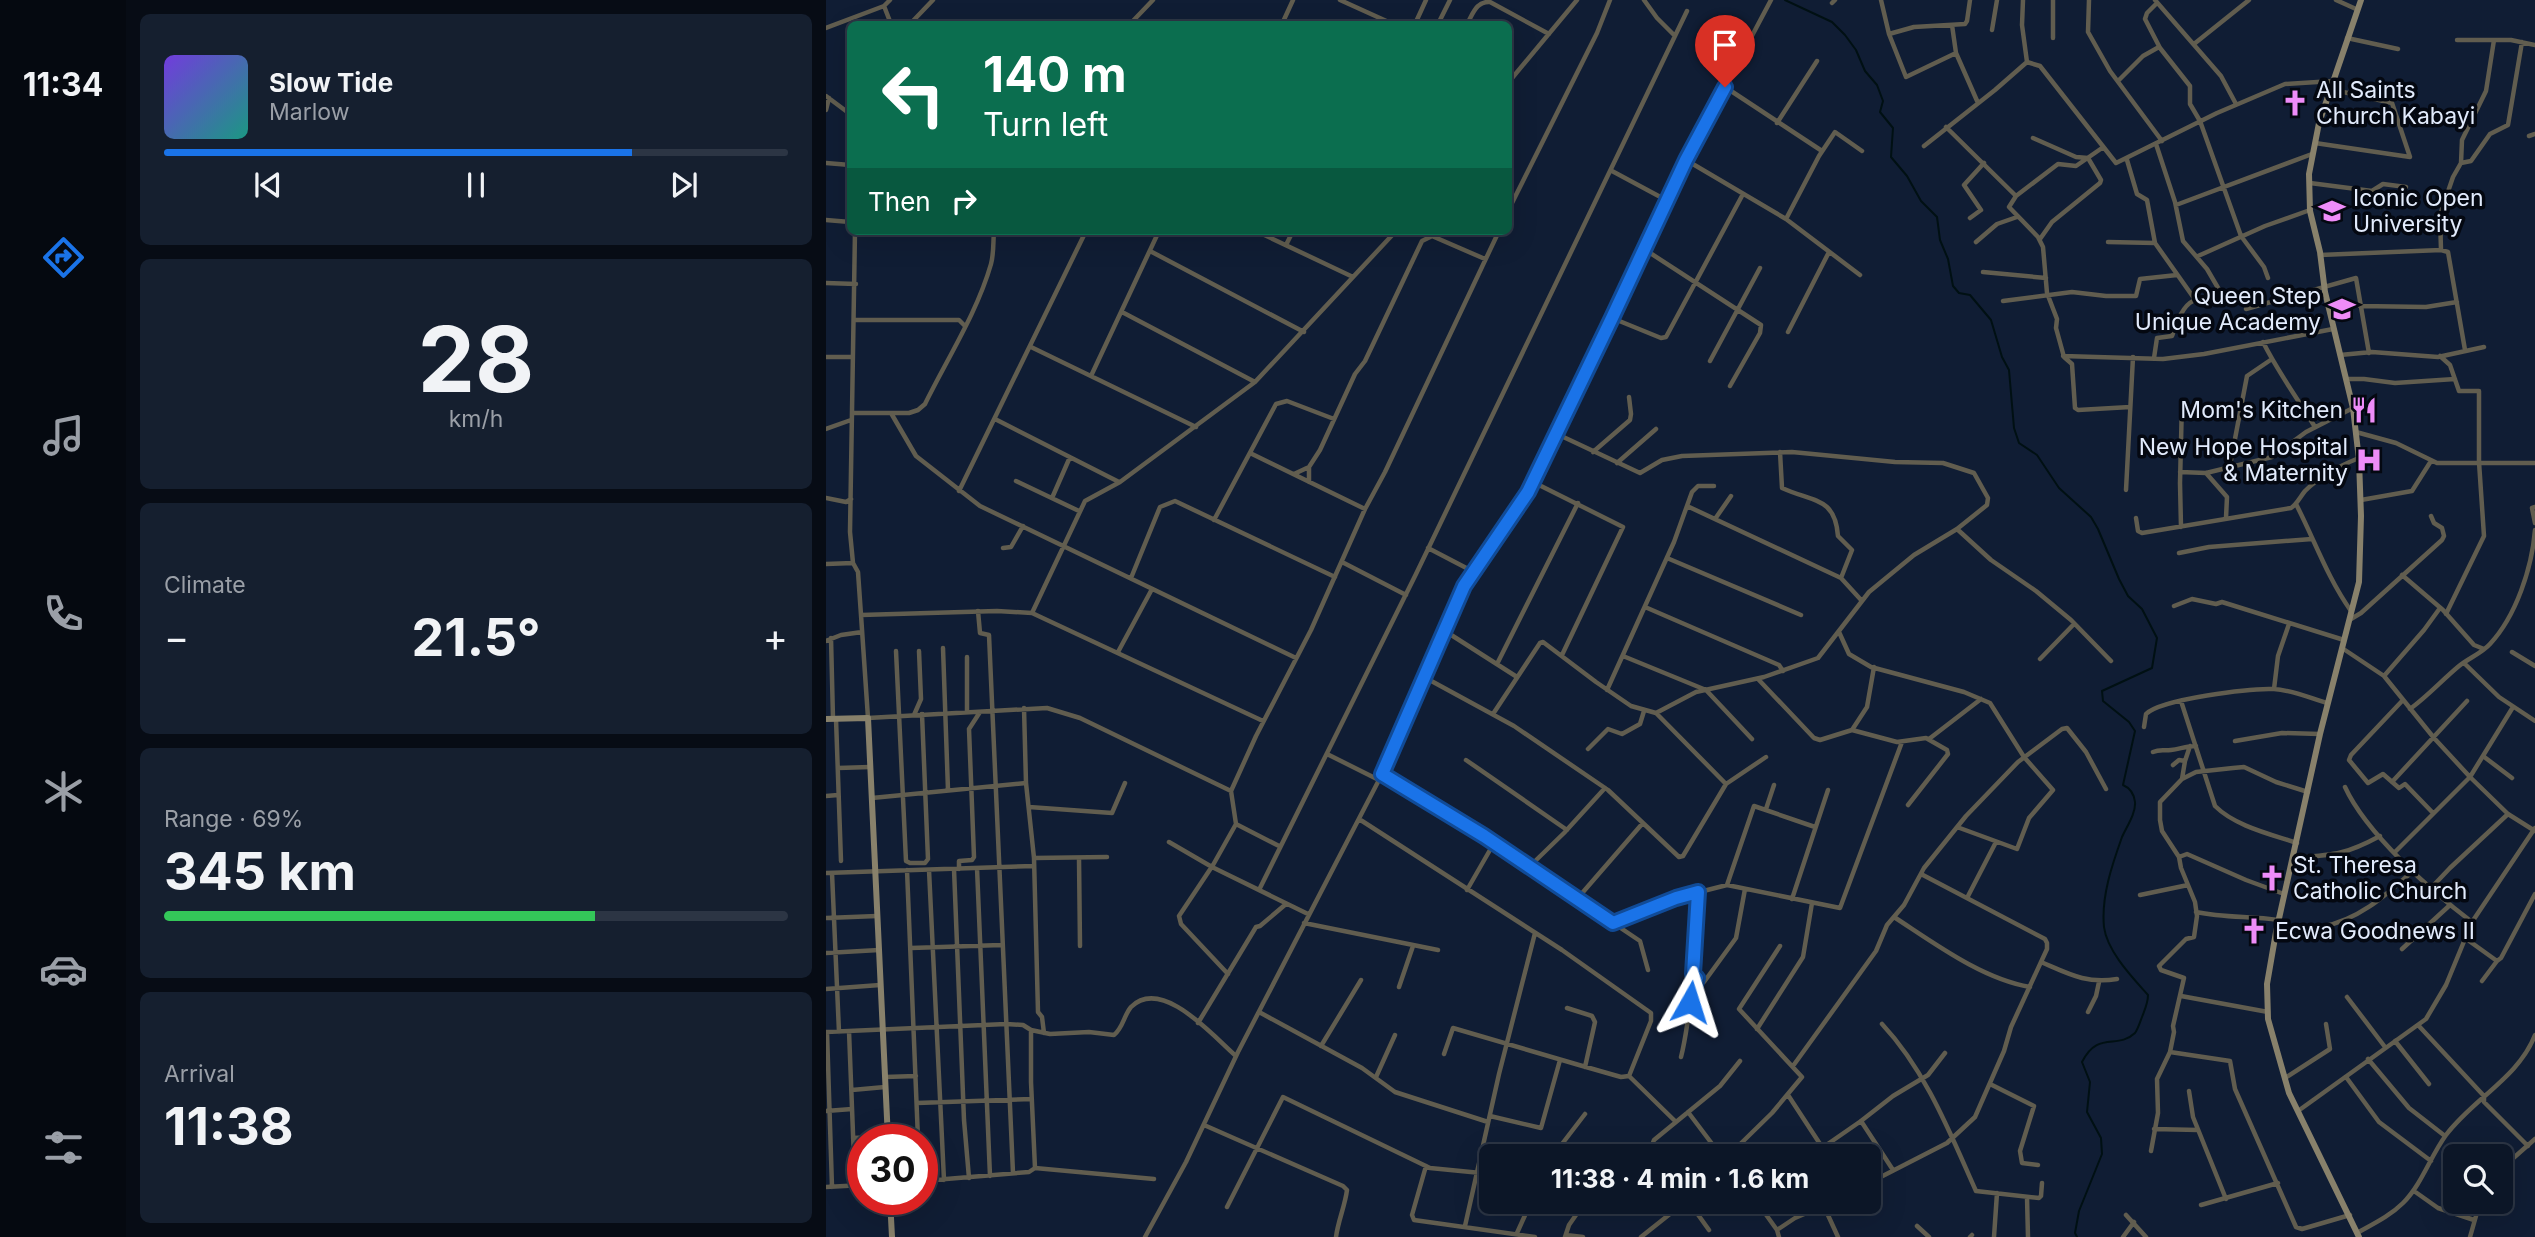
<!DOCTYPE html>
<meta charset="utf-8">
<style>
body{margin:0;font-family:Inter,sans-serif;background:#151f2f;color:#f1f3f6;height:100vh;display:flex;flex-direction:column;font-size:26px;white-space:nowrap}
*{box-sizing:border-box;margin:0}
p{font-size:23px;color:#9a9fa7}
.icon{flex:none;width:38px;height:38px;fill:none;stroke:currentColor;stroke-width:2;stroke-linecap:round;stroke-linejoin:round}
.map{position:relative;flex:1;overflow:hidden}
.panel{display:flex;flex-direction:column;gap:14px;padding:14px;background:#070c15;width:700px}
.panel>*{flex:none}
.guide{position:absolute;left:21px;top:21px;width:665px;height:214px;border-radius:10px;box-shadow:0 7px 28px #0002,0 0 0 2px #2c3544;background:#0b6e4f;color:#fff;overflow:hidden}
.fabs{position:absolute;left:1617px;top:1144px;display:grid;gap:14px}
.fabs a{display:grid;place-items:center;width:70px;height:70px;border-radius:10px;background:#0c1627;box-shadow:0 7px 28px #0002,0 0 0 2px #2c3544;font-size:35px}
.speed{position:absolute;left:21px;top:1124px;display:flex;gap:14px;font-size:35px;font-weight:700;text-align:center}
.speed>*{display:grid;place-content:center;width:91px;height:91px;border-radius:50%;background:#0c1627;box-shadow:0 7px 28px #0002,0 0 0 2px #2c3544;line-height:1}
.speed .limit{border:10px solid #d22;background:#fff;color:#111}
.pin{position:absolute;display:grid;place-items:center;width:60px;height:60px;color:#fff;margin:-72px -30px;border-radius:50% 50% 50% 0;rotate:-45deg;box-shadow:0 0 7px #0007}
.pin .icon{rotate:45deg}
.me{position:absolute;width:77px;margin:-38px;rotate:6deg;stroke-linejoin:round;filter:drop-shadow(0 0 5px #0008)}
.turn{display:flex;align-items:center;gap:24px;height:147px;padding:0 21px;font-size:32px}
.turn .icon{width:91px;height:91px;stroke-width:2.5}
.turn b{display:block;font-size:49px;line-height:60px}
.then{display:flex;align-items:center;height:66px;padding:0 21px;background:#0003;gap:14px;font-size:26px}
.big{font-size:52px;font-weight:700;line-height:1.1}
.panel .card{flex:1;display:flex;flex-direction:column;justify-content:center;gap:10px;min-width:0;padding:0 24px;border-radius:10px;background:#151f2f}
.panel .dial{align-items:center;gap:0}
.dial b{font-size:91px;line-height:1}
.song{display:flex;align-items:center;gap:21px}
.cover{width:84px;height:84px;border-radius:10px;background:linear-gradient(135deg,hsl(260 70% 55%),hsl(170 70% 35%))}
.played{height:7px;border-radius:4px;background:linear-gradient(90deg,#1a73e8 75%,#2c3544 75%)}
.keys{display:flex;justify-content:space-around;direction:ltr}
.heat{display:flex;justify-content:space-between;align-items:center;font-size:38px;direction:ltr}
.charge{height:10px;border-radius:5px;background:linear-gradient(90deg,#34c759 69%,#2c3544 0)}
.trip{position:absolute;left:653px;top:1144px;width:402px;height:70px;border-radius:10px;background:#0c1627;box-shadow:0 7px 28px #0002,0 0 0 2px #2c3544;font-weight:700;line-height:70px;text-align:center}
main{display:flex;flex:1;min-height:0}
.dock{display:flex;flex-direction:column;width:126px;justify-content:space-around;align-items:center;background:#050910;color:#9a9fa7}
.dock .icon{width:49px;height:49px}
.dock .selected{color:#1a73e8}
.dock b{font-size:32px;color:#f1f3f6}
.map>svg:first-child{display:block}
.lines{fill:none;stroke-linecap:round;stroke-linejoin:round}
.stream{stroke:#001013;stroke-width:2}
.street{stroke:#615d4f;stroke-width:4.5}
.secondary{stroke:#88816b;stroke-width:6}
.route-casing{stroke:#114b97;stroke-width:18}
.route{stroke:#1a73e8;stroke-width:12}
.labels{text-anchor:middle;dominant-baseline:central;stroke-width:7;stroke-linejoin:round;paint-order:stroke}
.poi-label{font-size:23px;fill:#e2ebfc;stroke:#040811;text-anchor:start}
</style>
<main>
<nav class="dock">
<b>11:34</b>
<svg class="icon selected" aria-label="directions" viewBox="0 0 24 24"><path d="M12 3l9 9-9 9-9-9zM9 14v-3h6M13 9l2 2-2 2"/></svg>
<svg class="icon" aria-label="music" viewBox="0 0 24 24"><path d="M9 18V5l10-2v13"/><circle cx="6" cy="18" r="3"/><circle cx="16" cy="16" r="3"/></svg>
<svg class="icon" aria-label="phone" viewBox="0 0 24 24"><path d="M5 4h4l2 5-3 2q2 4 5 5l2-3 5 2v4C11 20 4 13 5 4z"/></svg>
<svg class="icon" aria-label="climate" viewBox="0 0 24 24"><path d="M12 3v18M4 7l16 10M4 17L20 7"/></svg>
<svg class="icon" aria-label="car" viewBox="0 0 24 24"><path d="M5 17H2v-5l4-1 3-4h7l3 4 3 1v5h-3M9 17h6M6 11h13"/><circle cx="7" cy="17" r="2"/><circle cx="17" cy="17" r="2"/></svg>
<svg class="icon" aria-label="filters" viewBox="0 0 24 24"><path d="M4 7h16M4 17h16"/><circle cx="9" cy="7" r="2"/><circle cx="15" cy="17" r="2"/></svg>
</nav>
<section class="panel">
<div class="card">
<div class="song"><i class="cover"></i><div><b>Slow Tide</b><p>Marlow</p></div></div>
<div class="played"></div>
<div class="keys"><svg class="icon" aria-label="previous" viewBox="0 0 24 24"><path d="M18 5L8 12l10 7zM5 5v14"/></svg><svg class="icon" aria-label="pause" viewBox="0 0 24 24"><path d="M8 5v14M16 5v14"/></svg><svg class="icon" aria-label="next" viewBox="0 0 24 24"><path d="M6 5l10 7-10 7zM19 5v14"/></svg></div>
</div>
<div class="card dial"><b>28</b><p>km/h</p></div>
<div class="card"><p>Climate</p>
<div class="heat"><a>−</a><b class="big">21.5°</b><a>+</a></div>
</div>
<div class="card"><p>Range · 69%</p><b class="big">345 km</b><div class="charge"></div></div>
<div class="card"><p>Arrival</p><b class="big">11:38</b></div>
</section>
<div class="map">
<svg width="1709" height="1237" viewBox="0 0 1709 1237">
<rect width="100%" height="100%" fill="#101d34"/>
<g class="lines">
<path class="stream" d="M959,0L1006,22L1019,35L1030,50L1039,71L1051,85L1057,101L1054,112L1067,128L1065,157L1081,176L1095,201L1111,217L1114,240L1122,259L1127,286L1133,293L1144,295L1165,320L1176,357L1183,370L1188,428L1193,443L1211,455L1233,488L1265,517L1272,529L1293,579L1302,596L1316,609L1331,638L1326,668L1276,691L1277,701L1303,722L1309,731L1297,785C1304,788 1308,794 1309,802C1310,813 1301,826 1296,837C1286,865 1275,897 1278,927C1281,951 1306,977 1322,995C1322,1003 1319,1009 1316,1017C1314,1022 1312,1029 1309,1033C1291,1050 1272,1030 1256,1062L1264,1082L1261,1112L1275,1138L1276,1154L1253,1211L1249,1233L1251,1237"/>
<path class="street" d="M514,0L567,24
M818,0L831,18L849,36
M1055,0L1063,34L1080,77L1130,53
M1197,0L1196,25L1201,62L1214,66L1290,163L1391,113L1459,84L1507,81
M1263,0L1262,32L1284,71L1336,141
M1329,0L1395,76L1410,104
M1510,0L1530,9
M1006,3L1009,0
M1331,3L1321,13L1319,19L1334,48L1364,86V104L1374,121L1415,236L1438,267L1442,278
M58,6L65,24
M84,24L107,0
M304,24L327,0
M456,24L467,0
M589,24L600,0
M612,24L624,0
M641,24C647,14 650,1 664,2L723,34
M1126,25L1130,53L1152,103
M0,28L58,6L64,0
M1166,30L1171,0
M1063,34L1088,27L1139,24L1141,21L1144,0
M1227,38V0
M1521,38L1572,49
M1631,40H1685L1709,45
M1368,44L1423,0
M1292,81L1317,56L1333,47
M682,83L751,0
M899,87L996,151
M0,96L24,114
M0,110L3,98
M951,123L991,61
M1120,127L1190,196
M1703,136L1709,134
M1207,138L1250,157L1262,158L1275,180L1274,183L1226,222L1214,239
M1489,143L1584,157L1566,103L1504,89
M1098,146L1169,90L1201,62
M1276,148L1250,166L1232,164L1190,196L1183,207L1212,237L1217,247L1221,293L1231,319L1230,328L1238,357L1246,364L1249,408L1252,410L1304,407
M860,160L960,219L1034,275
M1301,160L1311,194L1321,200L1329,243L1370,301
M0,163L24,165
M1635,163L1645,161L1664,134L1682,125L1696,42
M786,171L840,200
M1484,183L1546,191L1557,184L1580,187
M1350,205L1486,154
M682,211L771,33L784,0
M1144,218L1155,210L1138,185L1158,163
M960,219L993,156L1009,132L1036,151
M0,220L24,222
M29,231L24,532L27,563L32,572L35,615
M430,231L527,277
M1150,242L1171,224L1191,217
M1282,242L1329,243
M460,245L467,231
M818,249L935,325L934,333L904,386
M1615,250L1614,215L1627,177L1635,163L1636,140L1660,91L1668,40
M324,251L478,332
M1494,255L1615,250L1622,252L1639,350
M1372,256L1439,226L1484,210
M1157,272L1220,278
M0,283L30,284
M1177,301L1246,292L1280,296H1310L1314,279L1351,275
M1534,306L1600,307L1631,302
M1420,309L1530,278L1543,353
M296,312L429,382
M786,318L835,338L840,337L917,194
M29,320H133L139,326
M962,332L1003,252
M1437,342C1452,372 1471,398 1489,427
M205,347L370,427
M1514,355L1546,352L1612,357L1658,347
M1237,356L1337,359L1378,354L1507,329
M1614,356L1624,365L1633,391H1653V462L1658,536L1620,614
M0,357H27
M1328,358L1331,338L1346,336C1350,325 1356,306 1367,301C1377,297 1387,301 1395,293L1381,269L1357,241L1349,202L1330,144
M884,361L934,268
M265,376L333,231
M1521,379H1538L1569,383L1629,379
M26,413H83L92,410L99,404C121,359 151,313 165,264C168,253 167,242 168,231
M65,413L90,456L154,506L470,658
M169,419L293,482
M0,429L25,420
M1530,432L1570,443L1611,463H1709
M731,434L814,473L836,460L856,456L966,452L1069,462L1117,463L1148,473L1162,498L1161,505L1131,529L1088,555L1043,592L992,658L938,677L870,692L830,713
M767,452L804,420L805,414L803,397
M954,452L956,488C986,502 1009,496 1012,536L1026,550L1015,578
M424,453L539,509
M791,463L830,429
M1404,465L1421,376L1446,359
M1354,472L1380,473L1446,457L1480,432L1527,408
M1380,473L1401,497L1400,518
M468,474L483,467
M190,481L253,511
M483,482V467L494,450L529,374L539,361L596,241L606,236L659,259
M707,482L797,527L736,655
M1300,490L1307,357
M133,491L260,231
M0,498L20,502L25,499
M226,498L244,457
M1535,500L1586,491L1605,461
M1470,504C1489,541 1501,577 1525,611
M861,506L1015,578L1036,601
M1709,507L1706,508L1709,523
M1310,518L1312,531L1316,533L1465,508C1471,504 1474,497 1479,491C1494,476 1513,466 1533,458
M889,519L905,496
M388,520L450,404L461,401L508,419
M1355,527L1354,483L1356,401
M1131,529L1165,560L1210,591L1245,620L1285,661
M177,548L185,547L197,526
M602,548L648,572
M1353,553L1383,547L1486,539
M841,558L975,615
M516,562L580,595
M0,564L27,563
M1576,575L1617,610L1648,645L1658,649
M305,578L334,507L349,501L509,577
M1348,606L1366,599L1390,604L1396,602L1518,640
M819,607L953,665L957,671
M152,611L154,633L163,635L187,1173
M206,613L437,721
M1525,619L1535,613L1616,540L1618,536L1616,528L1608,523L1605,516
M619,631L691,677
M1013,632L1023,654L1045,667L1138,692L1164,703L1198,757L1227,790L1203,818L1191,849L1131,827
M5,638L7,719
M0,641L15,635L36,632
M117,648L122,790
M1516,648L1558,676L1608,738L1644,777L1682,814L1709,831
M70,651L80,861L84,863H99L102,859L96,714
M292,652L326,589
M1686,652L1709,666
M797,656L880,690L926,739
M141,657V712
M1214,659L1248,624
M1638,663L1673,697L1709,721
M671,664L752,503
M1558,676L1598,630L1614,608
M598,677L688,726L782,790L853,857L857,856L900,784L940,757
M932,679L988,738L994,740L1026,730L1071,742L1100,738L1121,750L1122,754L1082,805
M1448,689L1452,656L1463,624
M781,690L848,542L866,492L872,486H888
M1577,700L1525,755L1523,760L1542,783L1557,774L1573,788L1579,784L1607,813
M1355,701L1389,806C1409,826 1444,834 1471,843
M198,708L200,783L208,858L212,1012L216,1017L218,1033
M1584,709C1602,696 1616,680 1633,666C1643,658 1656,653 1664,644C1690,616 1706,568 1709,530
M667,714L714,643L717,642L770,682L805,706L830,713L900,784
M88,715L95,699L93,651
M10,719L15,861
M1318,727L1320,714C1335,699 1425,688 1448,689C1466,690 1484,698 1501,703
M1026,730L1041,707L1048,667
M1103,739L1155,699
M1409,741L1456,733L1494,734
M762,749L782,729L796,734L814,724L818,711
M1327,752C1334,749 1337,751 1345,750C1354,749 1360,746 1370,746
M501,754L553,780
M1657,756L1686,778
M640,760L741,830
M1347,765L1353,760L1359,761
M12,768L44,767
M556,774L658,836L814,941L822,970
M1356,779L1359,761L1364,746
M1566,782L1641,701
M1519,787C1540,833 1605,891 1646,922
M405,791L254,718L221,708L42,718L35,615L171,611L206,613L259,501L294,482L429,382L570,231
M0,796L12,795
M46,798L200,783
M203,807L286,813L299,783
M940,809L948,785
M533,819L736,950L825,1013V1021L803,1076
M343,842L386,867L482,914
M453,846L410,824L405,791L430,736L485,630L539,509L559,472L673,231
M1569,852L1644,777L1687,707
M1353,857L1361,854L1420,880L1458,894
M208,858L281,857
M253,858L254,946
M1468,858C1507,855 1519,855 1554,836
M703,867L738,833L779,788
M151,868L164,1176
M128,869L138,1120L143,1178
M133,869V861L146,860L148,857L143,729L154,712
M81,870L92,1139
M103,870L118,1180
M0,873L208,866
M6,873L13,1032
M901,885L928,806L989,827
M1605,888L1624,868L1682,814
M433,890L590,574L861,11
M641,890L668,843
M872,892L867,974L878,982L910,938L919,889
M1314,895L1362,885
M1141,898L1170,842
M751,899L816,824
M966,899L1002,790
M1370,912C1398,918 1425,916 1452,920
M1068,917C1108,943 1156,979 1204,987
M0,918L51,916
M478,923L612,950
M787,923L850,898L901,885L1014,908L1076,742
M1451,929C1465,929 1481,929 1495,927C1533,920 1560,895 1587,871
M1639,938L1671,961L1675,958L1709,894
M85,948L175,945
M1576,949L1624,905
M0,953L53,950
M1215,962C1243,974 1260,984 1291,979
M402,974L355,924L353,916L387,865L410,824
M1656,981L1671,961
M573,987L587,946
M0,989L54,985
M1355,996L1442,1012
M1521,997L1559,1047
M741,1008L766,1016L769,1022L759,1067
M433,1012L536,1068L569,1092L662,1122
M1262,1012L1270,996L1273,982
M372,1023L430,927L434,926L460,904
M1056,1024C1100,1071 1124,1133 1150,1191L1213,1198L1215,1196L1216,1183
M1592,1025L1658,1096V1102L1702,1146
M931,1029L977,957L986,903
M205,1030V1082L209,1168
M23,1031L29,1185
M0,1032L180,1024L197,1025L205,1030L224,1034L263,1032L288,1035C297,1028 298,1015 305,1007C336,976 388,1037 410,1056
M1,1032L6,1187
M1569,1041L1603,1084
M495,1046L535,980
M1344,1052L1404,1061L1409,1089L1470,1227L1476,1229L1524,1215
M618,1054L627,1028L753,1065L795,1077L803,1076L850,1122
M855,1057C862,1030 862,1005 871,978
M1542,1059L1583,1108L1619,1136
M967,1066L1050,951L1061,925L1078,905L1098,868L1140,816L1192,762L1236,729L1241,728L1260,752L1280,789
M59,1077L90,1076
M550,1077L569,1035
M1520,1077L1553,1122L1605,1161
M1459,1078L1504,1049L1500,1024
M1164,1084L1208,1106L1194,1151L1196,1163L1212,1165
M26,1090L59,1087
M1363,1091L1367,1117L1400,1199
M962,1095L996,1147
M91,1103L206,1099
M0,1111L26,1109
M1472,1111L1600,1019L1620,985L1646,922L1709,828
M862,1112L896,1157
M664,1116L715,1128L734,1060
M1035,1121L1067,1170
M378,1125L517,1186L521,1190C519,1206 512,1221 510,1237
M1328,1129L1372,1130
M27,1138L92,1135
M1325,1151L1332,1113L1331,1079L1344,1052L1348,1032L1347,1026L1358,978L1335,970L1333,966L1360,939L1368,937L1371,916L1369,902L1355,868L1353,857L1336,831L1334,820V802L1356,779L1370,772L1407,768L1418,767L1450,782L1482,792
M726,1157L759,1114
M815,1157L825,1148L828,1140L894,1086L914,1061
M901,1157L946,1113L976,1077L913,1009L954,946
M983,1157L1035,1121L1067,1096L1102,1075L1119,1053
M600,1166L586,1215L588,1220L709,1237
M1675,1169L1709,1139
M96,1181L203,1172L209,1168L328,1179
M1043,1183L1121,1143L1149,1117L1178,1051L1185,1027L1221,949V943L1219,939L1095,874
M0,1187L37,1185
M1588,1191L1612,1208L1648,1220
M1201,1197L1202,1237
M863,1202L883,1230
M931,1202L951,1230L953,1237
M996,1202L1012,1237
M1375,1205L1452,1183
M401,1207L457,1097L604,1168L665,1174
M1300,1215L1320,1237
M639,1226L673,1074L709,933
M1091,1226L1103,1237
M951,1230L969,1218L1006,1202
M691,1233L705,1202
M1531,1233C1547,1224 1564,1216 1577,1203C1596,1184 1604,1157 1620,1135C1647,1099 1693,1077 1709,1035
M740,1235L757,1237
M319,1237L360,1162L412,1052L554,778L638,586L702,492L786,318L860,160L945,0
M739,1237L743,1225L759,1202
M815,1237L859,1202
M1144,1237L1146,1235
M1168,1237L1171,1193
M1297,1237L1308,1222
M1644,1237L1654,1202"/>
<path class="secondary" d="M0,719L42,718L62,1139
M64,1199L66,1237
M1533,1237L1463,1093L1442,1019L1441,984L1450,932L1494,734L1533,582L1535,516L1533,460L1527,408L1499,292L1494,252L1484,211L1483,174L1493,123L1535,0"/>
</g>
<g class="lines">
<g class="route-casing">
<path id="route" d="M864,1002L871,978L867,974L872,892L850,898L787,923L658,836L556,774L638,586L702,492L786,318L860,160L899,87"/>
</g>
<use href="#route" class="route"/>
</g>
<defs>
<g id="church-bare" transform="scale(2.1)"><path d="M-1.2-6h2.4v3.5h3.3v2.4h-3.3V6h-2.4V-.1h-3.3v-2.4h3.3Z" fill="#ee8cf8" stroke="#040811" stroke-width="2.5" paint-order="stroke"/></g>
<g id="university-bare" transform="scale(2.1)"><path d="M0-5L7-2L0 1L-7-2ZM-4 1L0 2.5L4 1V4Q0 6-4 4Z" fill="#ee8cf8" stroke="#040811" stroke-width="2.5" paint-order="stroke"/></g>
<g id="school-bare" transform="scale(2.1)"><path d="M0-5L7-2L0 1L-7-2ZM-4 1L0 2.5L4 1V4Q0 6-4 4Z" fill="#ee8cf8" stroke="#040811" stroke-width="2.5" paint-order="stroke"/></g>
<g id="restaurant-bare" transform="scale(2.1)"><path d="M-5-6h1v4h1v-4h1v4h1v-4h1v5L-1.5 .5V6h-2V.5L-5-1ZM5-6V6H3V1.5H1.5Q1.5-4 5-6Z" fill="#ee8cf8" stroke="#040811" stroke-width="2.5" paint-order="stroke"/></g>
<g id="hospital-bare" transform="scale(2.1)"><path d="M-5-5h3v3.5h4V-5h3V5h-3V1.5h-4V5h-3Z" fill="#ee8cf8" stroke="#040811" stroke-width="2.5" paint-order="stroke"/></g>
</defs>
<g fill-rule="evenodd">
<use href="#church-bare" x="1469" y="103"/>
<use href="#university-bare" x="1506" y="211"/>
<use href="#school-bare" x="1516" y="309"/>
<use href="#restaurant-bare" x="1538" y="410"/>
<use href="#hospital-bare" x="1543" y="460"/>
<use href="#church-bare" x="1446" y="878"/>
<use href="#church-bare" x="1428" y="931"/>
</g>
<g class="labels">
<g class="poi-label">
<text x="1490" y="90">All Saints<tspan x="1490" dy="26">Church Kabayi</tspan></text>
<text x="1527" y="198">Iconic Open<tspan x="1527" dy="26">University</tspan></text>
<text x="1495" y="296" text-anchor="end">Queen Step<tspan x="1495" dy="26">Unique Academy</tspan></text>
<text x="1517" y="410" text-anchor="end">Mom's Kitchen</text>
<text x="1522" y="447" text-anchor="end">New Hope Hospital<tspan x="1522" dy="26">&amp; Maternity</tspan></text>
<text x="1467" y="865">St. Theresa<tspan x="1467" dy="26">Catholic Church</tspan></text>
<text x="1449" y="931">Ecwa Goodnews II</text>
</g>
</g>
</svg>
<div class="fabs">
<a><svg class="icon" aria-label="search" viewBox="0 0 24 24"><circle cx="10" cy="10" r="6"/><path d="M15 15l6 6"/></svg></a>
</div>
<div class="speed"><div class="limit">30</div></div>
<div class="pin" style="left:899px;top:87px;background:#d93025"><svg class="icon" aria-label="arrive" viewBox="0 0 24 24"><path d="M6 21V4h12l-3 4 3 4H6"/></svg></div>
<svg class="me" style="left:864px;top:1002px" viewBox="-20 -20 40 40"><path d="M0-17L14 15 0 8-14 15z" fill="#1a73e8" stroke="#fff" stroke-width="4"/></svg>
<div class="trip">11:38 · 4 min · 1.6 km</div>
<div class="guide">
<div class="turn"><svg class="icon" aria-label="left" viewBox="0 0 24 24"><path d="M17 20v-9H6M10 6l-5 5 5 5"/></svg><div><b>140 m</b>Turn left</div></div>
<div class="then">Then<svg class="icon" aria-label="right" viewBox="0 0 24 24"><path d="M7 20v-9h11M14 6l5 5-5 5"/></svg></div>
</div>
</div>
</main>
